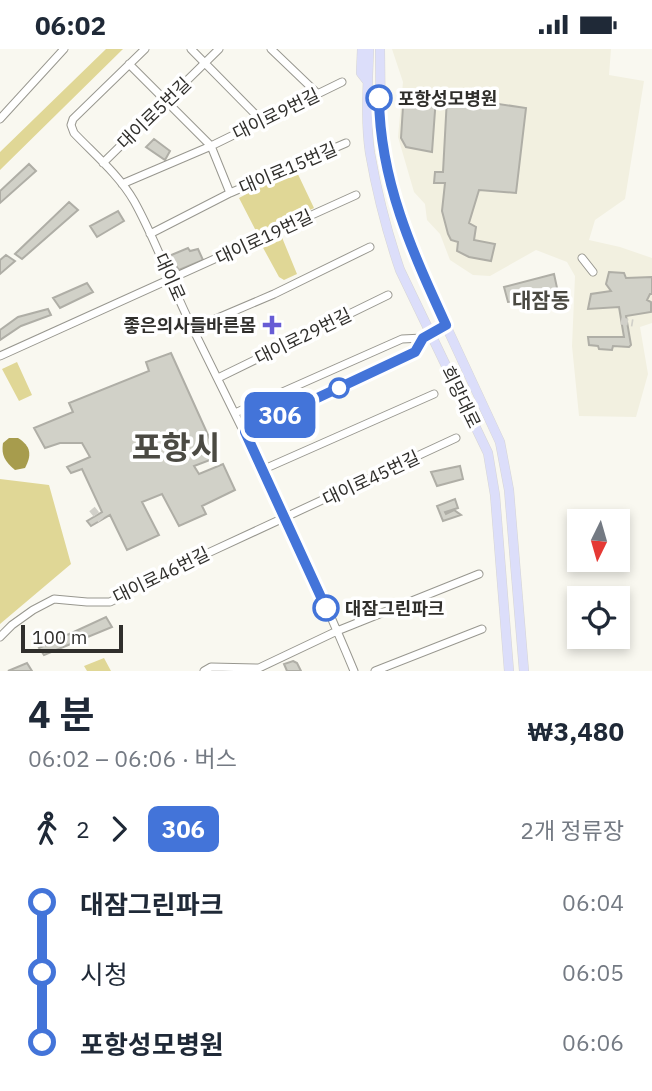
<!DOCTYPE html>
<html lang="ko">
<head>
<meta charset="utf-8">
<style>
	:root { --surface:#fff; --page:#f6f6f7; --text:#1f2937; --muted:#747a83 }
	body { margin:0; font-family:"IBM Plex Sans","Noto Sans KR",sans-serif; background:var(--page); color:var(--text); height:100vh; display:flex; flex-direction:column; font-size:26px; white-space:nowrap }
	* { box-sizing:border-box; margin:0 }
	p { font-size:23px; color:var(--muted) }
	.icon { flex:none; width:38px; height:38px; fill:none; stroke:currentColor; stroke-width:2; stroke-linecap:round; stroke-linejoin:round }
	.map { position:relative; height:622px; overflow:hidden }
	.side { display:flex; flex-direction:column; background:var(--surface); flex:1 }
	.side>* { flex:none }
	.badge { padding:0 14px; border-radius:10px; font-size:24px; line-height:46px }
	.needle { width:46px; rotate:185deg }
	.buttons { position:absolute; left:567px; top:460px; display:grid; gap:14px }
	.buttons a { display:grid; place-items:center; width:63px; height:63px; border-radius:0px; background:var(--surface); box-shadow:0 4px 10px #0003; font-size:35px }
	.scale { position:absolute; left:21px; bottom:18px; width:102px; box-sizing:border-box; padding-left:7px; border:4px solid #302f2c; border-top:0; font-size:19px; line-height:24px; white-space:nowrap; color:#302f2c; -webkit-text-stroke:5px #fff; paint-order:stroke }
	.map>.badge { position:absolute; translate:-50% -50%; box-shadow:0 0 0 4px #fff }
	.legs { display:flex; align-items:center; gap:10px; height:77px; padding:0 28px; font-size:23px }
	.legs p { margin-inline-start:auto }
	.headline { display:flex; align-items:center; justify-content:space-between; height:119px; padding:0 28px }
	h1 { font-size:38px; font-weight:700; line-height:52px }
	ul { padding:0 28px; list-style:none }
	li { display:flex; align-items:center; gap:24px; height:70px; font-size:26px }
	li i { display:grid; place-items:center; width:10px; height:100%; margin:0 9px; background:currentColor }
	li i::after { content:''; width:18px; height:18px; margin:-9px; border:5px solid; border-radius:50%; background:var(--surface) }
	li p { margin-inline-start:auto }
	li:first-child i { background:linear-gradient(#0000 50%,currentColor 0) }
	li:last-child i { background:linear-gradient(currentColor 50%,#0000 0) }
	.status { display:flex; justify-content:space-between; align-items:center; height:49px; padding:0 35px; background:var(--surface); direction:ltr }
	.status svg { height:19px; fill:currentColor }
	.map>svg:first-child { display:block }
	.built { fill:#f2f0e0 }
	.green { fill:#e0d796 }
	.water { fill:#a79c4d }
	.building { fill:#d1d1c8; stroke:#afaea6; stroke-width:2 }
	.lines { fill:none; stroke-linecap:round; stroke-linejoin:round }
	.minor-tunnel { stroke:#d1d0c9; stroke-width:7; stroke-dasharray:7 3.5; stroke-linecap:butt }
	.minor-casing { stroke:#98978f; stroke-width:9 }
	.major-casing { stroke:#d6d5d5; stroke-width:10 }
	.minor { stroke:#fff; stroke-width:7 }
	.major { stroke:#dcdefa; stroke-width:9 }
	.line-1-casing { stroke:#fff; stroke-width:16 }
	.line-1 { stroke:#4374d9; stroke-width:10 }
	.stop-1-dot { fill:#fff; stroke:#4374d9; stroke-width:3.5 }
	.poi-dot { fill:#675cd5; stroke:#fff; stroke-width:2.5 }
	.labels { text-anchor:middle; dominant-baseline:central; stroke-width:7; stroke-linejoin:round; paint-order:stroke }
	.stop-label { font-size:18px; font-weight:bold; fill:#302f2c; stroke:#fff; text-anchor:start }
	.street-label { font-size:18px; fill:#302f2c; stroke:#fff }
	.poi-label { font-size:18px; font-weight:bold; fill:#302f2c; stroke:#fff; text-anchor:end }
	.quarter-label { font-size:21px; font-weight:bold; fill:#4b4a43; stroke:#fff }
	.town-label { font-size:32px; font-weight:bold; fill:#4b4a43; stroke:#fff }
</style>
</head>
<body>
<div class="status"><b>06:02</b><svg viewBox="0 0 49 12"><path d="M0 12V9h3v3zM5 12V6h3v6zM10 12V3h3v9zM15 12V0h3v12zM26 1h20v11H26zM47 4h2v5h-2z"/></svg></div>
<div class="map">
<svg width="652" height="622" viewBox="0 0 652 622">
	<rect width="100%" height="100%" fill="#f9f8f0"/>
	<path class="built" d="M392 0H611L609 26 644 32 625 150 595 171 589 191 620 198 652 209V274L640 278 648 325 636 368 579 367 572 297 575 227 567 213 536 201 490 227 473 226 450 211 440 185 427 171 425 155 414 143 398 88 403 33Z"/>
	<path class="green" d="M106 0H123L0 121V103Z
		M295 119 314 159 258 186 239 149Z
		M281 186 297 225 284 231 279 228 261 195Z
		M17 313 32 346 19 352 2 320Z
		M0 430 49 436 71 515 0 575Z
		M104 609 111 622H87L84 617Z"/>
	<path class="water" d="M9 389H18C31 397 32 406 25 419L15 421C5 413 1 406 3 394Z"/>
	<path class="building" d="M472 40 485 42V53L526 59 516 144 479 141 469 174 476 178 474 191 495 195 491 212 469 208 457 202 458 193 451 191 448 185 442 162 445 134H434L435 123H443L447 49 472 52Z
		M404 42H413V46L436 48 432 103 406 98 401 89Z
		M154 90 170 102 165 111 146 98Z
		M29 115 36 122 0 154V142Z
		M69 153 78 161 22 210 15 205Z
		M118 162 124 172 97 188 90 177Z
		M188 199 190 202 198 200 203 211 179 221 169 207Z
		M6 206 15 212 0 225V211Z
		M609 223 624 224 626 229 652 228V245H650L647 251 651 253V263L626 267 631 296 629 298 613 297 612 301 599 300 598 297 589 296 588 288H624L619 258 588 260 591 245 611 242 606 235Z
		M554 225 559 248 508 253 504 238Z
		M87 234 93 243 60 259 53 249Z
		M48 260 51 266 21 277 0 291V281L18 268Z
		M171 304 218 408 194 417 199 425 223 415 235 441 202 457 206 465 179 477 162 445 142 453 159 486 127 501 110 466 91 477 87 472 102 463 82 420 71 424 67 418 90 408 82 394H60L45 399 34 379 73 363 69 354 149 322 146 313Z
		M460 417 463 430 437 437 431 423Z
		M455 450 458 459 445 463 446 465 454 461 461 466 443 472 437 457Z
		M106 568 112 578 44 606 39 599Z
		M293 612 297 614 301 622H287L284 615Z
		M27 614 32 622H8Z"/>
	<g class="lines">
		<path class="minor-tunnel" d="M621 272 633 274
			M92 460 101 471"/>
		<g class="minor-casing">
			<path id="minor" d="M145 0 73 70 71 76 74 84C94 105 119 126 134 152 157 193 172 239 194 282 249 394 306 506 354 622
				M191 0 262 72
				M271 0 318 45
				M129 15 211 97 230 144
				M0 70 64 0
				M103 114 219 0
				M122 135 211 97 342 33
				M150 185 230 144 346 94
				M582 209 593 223
				M192 280 274 245 370 198
				M0 307 356 146
				M218 329 388 246
				M235 364 402 290 423 289
				M245 383 415 303 423 289 447 276
				M262 421 434 345
				M0 588 12 576 33 561 54 550 87 553H110L208 504 456 389
				M204 622 211 618 259 619 337 582 479 525
				M375 622 482 580"/>
		</g>
		<g class="major-casing">
			<path id="major" d="M362 0 361 24 368 33
				M369 0C368 34 365 70 370 104 377 144 387 183 400 221L488 404 495 446 509 622
				M380 0 381 95 390 132 416 212 500 393 509 441 524 622"/>
		</g>
		<use href="#minor" class="minor"/>
		<use href="#major" class="major"/>
	</g>
	<g class="lines">
		<g class="line-1-casing">
			<path id="line-1" d="M326 559 245 383 415 303 423 289 446 276C412 202 380 132 379 49"/>
		</g>
		<use href="#line-1" class="line-1"/>
	</g>
	<g class="stop-1-dot">
		<circle cx="379" cy="49" r="12"/>
		<circle cx="339" cy="339" r="9"/>
		<circle cx="326" cy="559" r="12"/>
	</g>
	<path class="poi-dot" d="M268.5 265.5h7v7h7v7h-7v7h-7v-7h-7v-7h7z"/>
	<g class="labels">
		<g class="stop-label">
			<text x="398" y="49">포항성모병원</text>
			<text x="345" y="559">대잠그린파크</text>
		</g>
		<g class="street-label">
			<text transform="translate(154 64) rotate(-44)">대이로5번길</text>
			<text transform="translate(276 65) rotate(-26)">대이로9번길</text>
			<text transform="translate(288 119) rotate(-23)">대이로15번길</text>
			<text transform="translate(264 188) rotate(-25)">대이로19번길</text>
			<text transform="translate(170 228) rotate(66)">대이로</text>
			<text transform="translate(303 287) rotate(-26)">대이로29번길</text>
			<text transform="translate(461 348) rotate(64)">희망대로</text>
			<text transform="translate(371 429) rotate(-25)">대이로45번길</text>
			<text transform="translate(161 526) rotate(-26)">대이로46번길</text>
		</g>
		<g class="poi-label">
			<text x="256" y="276">좋은의사들바른몸</text>
		</g>
		<g class="quarter-label">
			<text x="541" y="251">대잠동</text>
		</g>
		<g class="town-label">
			<text x="176" y="398">포항시</text>
		</g>
	</g>
</svg>
<div class="buttons">
<a><svg class="needle" viewBox="-14 -14 28 28"><path d="M0-13l5 13h-10z" fill="#e53935"/><path d="M0 13l5-13h-10z" fill="#747a83"/></svg></a>
<a><svg class="icon" aria-label="locate" viewBox="0 0 24 24"><circle cx="12" cy="12" r="6"/><path d="M12 2v4M12 18v4M2 12h4M18 12h4"/></svg></a>
</div>
<div class="scale">100 m</div>
<b class="badge" style="left:280px;top:366px;background:#4374d9;color:#fff">306</b>
</div>
<section class="side">
<div class="headline"><div><h1>4 분</h1><p>06:02 – 06:06 · 버스</p></div><b>₩3,480</b></div>
<div class="legs"><svg class="icon" aria-label="walk" viewBox="0 0 24 24"><circle cx="13" cy="4" r="2"/><path d="M13 8l-2 6 4 7M11 14l-3 7M7 12l3-4h3l4 4"/></svg>2<svg class="icon" aria-label="forward" viewBox="0 0 24 24"><path d="M9 5l7 7-7 7"/></svg><b class="badge" style="background:#4374d9;color:#fff">306</b><p>2개 정류장</p></div>
<ul>
<li><i style="color:#4374d9"></i><b>대잠그린파크</b><p>06:04</p></li>
<li><i style="color:#4374d9"></i><span>시청</span><p>06:05</p></li>
<li><i style="color:#4374d9"></i><b>포항성모병원</b><p>06:06</p></li>
</ul>
</section>
</body>
</html>
